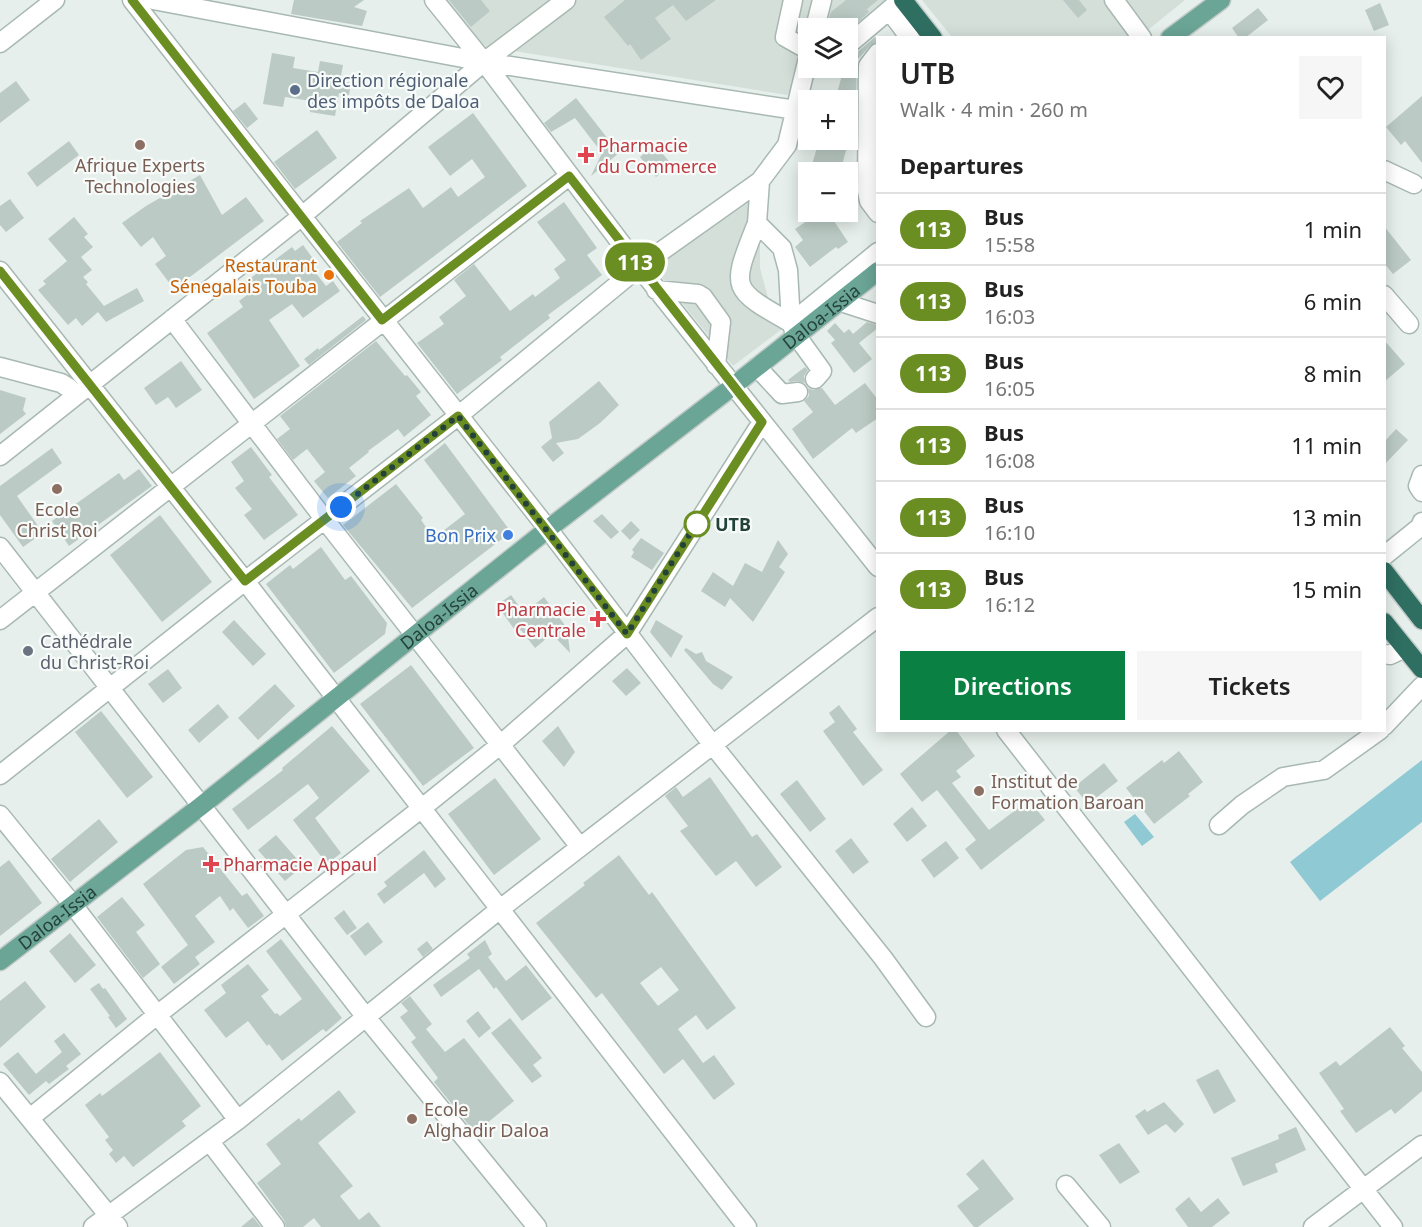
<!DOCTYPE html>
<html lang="en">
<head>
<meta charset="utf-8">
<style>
	:root { --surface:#fff; --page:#f6f6f6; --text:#222; --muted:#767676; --line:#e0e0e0; --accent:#0b8043 }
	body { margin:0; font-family:"Noto Sans",sans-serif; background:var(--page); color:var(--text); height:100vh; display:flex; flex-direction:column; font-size:22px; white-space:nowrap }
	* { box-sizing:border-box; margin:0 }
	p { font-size:20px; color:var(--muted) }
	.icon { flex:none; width:33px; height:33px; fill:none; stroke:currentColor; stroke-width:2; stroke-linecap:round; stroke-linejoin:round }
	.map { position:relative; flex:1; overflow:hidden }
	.drawer { position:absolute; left:876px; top:36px; width:510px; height:696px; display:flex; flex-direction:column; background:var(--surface); border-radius:0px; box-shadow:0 3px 15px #0003 }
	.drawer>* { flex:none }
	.badge { padding:0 12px; border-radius:20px; font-size:21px; line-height:39px }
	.fabs { position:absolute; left:798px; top:18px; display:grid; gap:12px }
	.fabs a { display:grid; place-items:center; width:60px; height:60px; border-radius:0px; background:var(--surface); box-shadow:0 3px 15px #0003; font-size:30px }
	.you { position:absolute; width:30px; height:30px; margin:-15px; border:4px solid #fff; border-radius:50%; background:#1a73e8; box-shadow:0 0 0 9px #1a73e833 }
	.map>.badge { position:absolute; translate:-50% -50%; box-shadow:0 0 0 3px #fff }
	h2 { padding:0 24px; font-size:22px; line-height:54px }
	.round { display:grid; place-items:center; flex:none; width:63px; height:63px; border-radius:0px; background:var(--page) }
	.head { display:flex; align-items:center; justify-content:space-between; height:102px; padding:0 24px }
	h1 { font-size:28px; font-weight:600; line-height:45px }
	.cta { display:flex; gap:12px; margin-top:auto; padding:12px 24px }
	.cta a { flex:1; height:69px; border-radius:0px; background:var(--accent); color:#fff; font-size:24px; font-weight:600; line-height:69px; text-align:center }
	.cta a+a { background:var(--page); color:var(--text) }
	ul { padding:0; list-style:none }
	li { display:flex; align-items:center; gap:18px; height:72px; padding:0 24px; border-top:2px solid var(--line) }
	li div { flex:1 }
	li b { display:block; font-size:22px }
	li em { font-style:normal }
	li .badge { min-width:66px; font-weight:700; text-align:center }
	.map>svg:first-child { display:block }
	.built { fill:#d4dfda }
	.water { fill:#8ec9d4 }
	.building { fill:#bbcac4; fill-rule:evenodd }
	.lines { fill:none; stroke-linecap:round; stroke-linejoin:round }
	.minor-casing { stroke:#a8b8b2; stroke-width:21 }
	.major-casing { stroke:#c2cac8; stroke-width:21 }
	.highway-casing { stroke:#c2cac8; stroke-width:21 }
	.minor { stroke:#fff; stroke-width:18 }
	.major { stroke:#6aa596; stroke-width:18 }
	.highway { stroke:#2f6f62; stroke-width:18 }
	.line-casing { stroke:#fff; stroke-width:14 }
	.line { stroke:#6b8e23; stroke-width:9 }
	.walk { stroke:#24423a; stroke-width:6; stroke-dasharray:0 10.8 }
	.service-dot { fill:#5c6f8a; stroke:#f7fbf9; stroke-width:2 }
	.education-dot { fill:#8d6e63; stroke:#f7fbf9; stroke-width:2 }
	.health-dot { fill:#e0444e; stroke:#f7fbf9; stroke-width:2 }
	.food-dot { fill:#e8710a; stroke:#f7fbf9; stroke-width:2 }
	.stop-dot { fill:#fff; stroke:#6b8e23; stroke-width:3 }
	.shop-dot { fill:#3f7fe0; stroke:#f7fbf9; stroke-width:2 }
	.worship-dot { fill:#6b7280; stroke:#f7fbf9; stroke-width:2 }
	.labels { text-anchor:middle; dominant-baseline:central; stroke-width:4.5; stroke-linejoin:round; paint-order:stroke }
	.service-label { font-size:18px; fill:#4e5e75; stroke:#f7fbf9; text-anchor:start }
	.health-label { font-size:18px; fill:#be3a42; stroke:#f7fbf9; text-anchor:start }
	.education-label { font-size:18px; fill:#785e54; stroke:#f7fbf9 }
	.food-label { font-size:18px; fill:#c56008; stroke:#f7fbf9; text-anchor:end }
	.street-label { font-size:18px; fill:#24423a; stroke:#f7fbf9 }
	.stop-label { font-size:18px; font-weight:bold; fill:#24423a; stroke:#f7fbf9; text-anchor:start }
	.shop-label { font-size:18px; fill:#366cbe; stroke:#f7fbf9; text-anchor:end }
	.worship-label { font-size:18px; fill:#5b616d; stroke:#f7fbf9; text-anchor:start }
</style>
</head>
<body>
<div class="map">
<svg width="1422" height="1227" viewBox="0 0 1422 1227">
	<rect width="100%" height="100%" fill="#e6efeb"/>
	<path class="built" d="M447 0H894L848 38V28H808V68H812L787 95 483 46Z
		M922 0H1185L1138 38 952 37Z
		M760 186V268L771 309 782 329 733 366 653 267Z"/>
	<path class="water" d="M1422 760V822L1320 901 1290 862Z
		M1135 814 1154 837 1142 846 1124 822Z"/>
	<path class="building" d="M294 0H364L354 7 367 11 362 26 291 14Z
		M449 0H481L490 11 471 27Z
		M625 0H716L686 21 673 5 655 18 671 39 641 60 630 44 628 46 604 17Z
		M846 0H878L867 9 869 12 848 31V28H838L829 18 831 12Z
		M1063 0H1079L1087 10 1078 18Z
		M1380 3 1389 25 1374 31 1365 10Z
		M1258 8 1268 20 1245 38H1239L1232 28Z
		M875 37 878 42 870 46 860 57 851 65 857 66 856 100H835L844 68H848V56L855 54Z
		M272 53 295 57 293 68 318 72 320 61 343 65 340 81 351 83 349 95 339 93 335 116 310 112 311 101 285 97 283 107 263 104Z
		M16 81 30 100 0 123V93Z
		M1422 96V163L1405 141 1401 145 1386 127Z
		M576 98 619 153 591 176 602 153 575 118 551 132 544 123Z
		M245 102 258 119 247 128 233 111Z
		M473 113 527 186 380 297 337 242 362 223 360 221 409 188 423 208 451 187 458 197 485 177 472 159 450 176 428 147Z
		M317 130 337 158 295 189 274 162Z
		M819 140H849L840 172H810Z
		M69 141 79 155 37 187 27 173Z
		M655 144 671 164 656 177 640 157Z
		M200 175 222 215 246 197 264 221 174 289 155 264 166 256 153 237 141 247 122 223 146 206Z
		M10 199 24 218 6 232 0 225V206Z
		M564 202 597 248 587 255 602 275 548 315 550 318 500 357 502 360 457 394 417 343 444 324 439 317 466 296 454 280 474 264 510 311 533 294 535 297 560 278 554 269 566 260 537 222Z
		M820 212H828L848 242 838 249 836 247 810 267 795 247 803 240 795 229Z
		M74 217 88 234 84 237 93 247 81 257 92 270 83 277 88 282 86 284 104 306 137 288 144 301 106 322 98 312 82 326 76 318 68 325 38 290 46 284 43 281 67 261 48 239Z
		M1384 226 1411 260 1393 274 1384 263Z
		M303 245 314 260 309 264 326 286 333 281 340 291 303 318 292 304 269 320 300 366 254 399 207 333 243 307 239 301 251 292 244 283 292 247 295 251Z
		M363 316 366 320 309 365 304 359 318 348 319 350Z
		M867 322 877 325 878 328 859 343 872 359 854 373 831 343 835 340 827 331 835 323 844 333 849 329 853 334Z
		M1384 340 1405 364 1384 382Z
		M376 341 405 376 407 375 421 392 416 396 431 415 404 437 398 429 368 451 369 452 349 468 356 476 328 498 314 481 325 472 307 449 293 460 277 439 290 429 280 416Z
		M181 361 202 390 176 408 168 397 156 405 144 388Z
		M805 367 808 370 804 376 805 383 797 381 790 382 788 380Z
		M599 381 619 405 600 423 578 439 556 443 564 453 553 462 541 447 552 438 549 422Z
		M865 383 878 400V418L856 433 852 428 813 459 792 429 813 412 804 401 809 396 808 388 813 390 822 388 835 405Z
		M0 390 26 398 23 410 26 414 0 434Z
		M1396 429 1408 440 1384 465V442Z
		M445 443 511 532 412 608 343 525 396 484 423 518 421 520 434 538 465 514 424 460Z
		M251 447 272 475 269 477 298 515 264 540 244 515 252 509 235 488 244 481 231 462Z
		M52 448 62 463 17 496 43 533 23 547 0 515V486Z
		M139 469 152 486 69 546 52 521 119 473 124 480Z
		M602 514 619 532 611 539 593 521Z
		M160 515 212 582 162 622 110 555Z
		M631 521 640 530 630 540 621 531Z
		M641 538 664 553 652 570 631 557 634 552 632 550Z
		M778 540 788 554 779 567 785 572 753 622 730 598 725 607 701 591 713 572 733 586 745 563 762 572Z
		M321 547 345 580 351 576 387 623 385 634 334 673 266 584 290 565 293 569Z
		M511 595 524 613 544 597 567 628 570 653 552 634 535 648 521 630 517 633 497 605Z
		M234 620 266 654 253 666 222 632Z
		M656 620 683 636 671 658 650 632Z
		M686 648 696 654 702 652 706 661 733 677 722 690 713 684 684 650Z
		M411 665 474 748 423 786 360 704Z
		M627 668 641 683 626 696 612 681Z
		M168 669 182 688 163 703 148 684Z
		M275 684 295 706 258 740 238 718Z
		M218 704 229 717 199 743 188 730Z
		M839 705 857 729 853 732 883 770 863 786 823 731 835 722 829 713Z
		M101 711 153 777 127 798 75 732Z
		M332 726 370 771 315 818 341 853 327 864 293 820 319 798 308 784 248 830 232 809 283 770 282 768Z
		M558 726 575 752 564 767 542 741Z
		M951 730H956L975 756 956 771 961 777 952 783 989 830 1029 800 1045 820 981 870 965 849 976 840 937 790 922 802 900 774Z
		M1179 751 1203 782 1188 794 1190 796 1154 824 1126 788 1162 760 1164 763Z
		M1104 763 1118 781 1088 804 1074 787Z
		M710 777 752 837 757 834 782 867 756 887 736 861 716 876 680 831 688 826 665 796 676 787 683 797Z
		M495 778 541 839 494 875 448 814Z
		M797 780 826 819 810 832 780 794Z
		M912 807 927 826 907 842 893 824Z
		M99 819 118 842 70 882 51 859Z
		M276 835 303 866 285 881 258 850Z
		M851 838 869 862 853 874 835 851Z
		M946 841 959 858 934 878 921 860Z
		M203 847 242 896 247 893 264 916 248 928 233 908 230 911 220 896 195 916 215 942 195 957 200 964 174 984 161 967 188 945 143 884 186 850Z
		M424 850 446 879 435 888 424 873 384 904 377 894 387 886 384 882Z
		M619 855 649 895 652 892 736 1008 707 1030 696 1015 678 1029 703 1063 714 1055 735 1084 714 1100 683 1059 664 1074 602 993 596 998 536 923 585 885 583 883ZM661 967 679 990 658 1006 640 983Z
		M9 860 42 903 0 936V867Z
		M122 897 145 925 136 932 160 964 143 978 97 917Z
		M344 910 357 928 347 935 334 918Z
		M368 922 383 942 365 956 350 936Z
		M70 933 96 965 75 983 49 951Z
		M281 939 342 1018 326 1032 323 1029 282 1061 269 1044 267 1046 248 1021 226 1038 204 1010 226 993 221 985 248 964 269 990 261 996 275 1014 277 1013 280 1016 302 999 266 951Z
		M485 940 492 954 488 957 506 981 526 965 552 998 522 1021 496 987 494 989 479 969 441 997 433 985 470 958 467 954Z
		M427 941 433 949 423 957 417 949Z
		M25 981 46 1007 0 1048V1001Z
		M99 983 103 989 105 988 127 1019 116 1028 108 1017 110 1016 90 989Z
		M410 996 432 1024 426 1029 445 1052 464 1038 514 1101 475 1133 434 1082 438 1078 411 1042 416 1038 400 1017 408 1011 401 1003Z
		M478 1011 491 1028 479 1038 466 1021Z
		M510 1018 542 1058 533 1065 542 1076 532 1083 491 1033Z
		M1390 1027 1405 1046 1402 1048 1422 1072V1091L1395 1114 1391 1109 1356 1133 1340 1111 1344 1109 1319 1073 1336 1061 1340 1066Z
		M64 1033 81 1054 66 1066 69 1069 49 1084 46 1081 29 1095 3 1064 18 1052 36 1074 62 1052 54 1041Z
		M160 1052 201 1106 182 1121 186 1126 133 1167 124 1156 116 1163 109 1154 113 1150 105 1140 109 1137 85 1105 100 1093 102 1096Z
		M1218 1069 1236 1101 1214 1114 1196 1080Z
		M339 1090 356 1112 318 1143 353 1186 340 1196 359 1220 369 1212 381 1227H321L314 1218 303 1227H286L284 1220 257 1183 281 1164 266 1144 299 1118 301 1121Z
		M1164 1102 1184 1124 1175 1133 1166 1124 1148 1135 1135 1116 1145 1109 1147 1112Z
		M1296 1127 1306 1150 1275 1164 1278 1172 1243 1186 1231 1158 1279 1139 1278 1135Z
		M1119 1143 1140 1172 1120 1184 1099 1155Z
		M983 1159 1014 1199 978 1227H974L957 1206 979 1189 966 1174Z
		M1189 1197 1201 1212 1218 1198 1230 1213 1212 1227H1188L1175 1209Z
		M253 1217 261 1227H241Z"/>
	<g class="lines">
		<g class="minor-casing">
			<path id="minor" d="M132 0 548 529 712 744 883 958 926 1017
				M153 0 484 62 796 110
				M434 0 484 62 639 267 878 567
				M793 0 785 37 808 50
				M1114 0 1142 38
				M889 10 910 38
				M815 28 822 0
				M0 43 55 0
				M848 45 901 0
				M878 53 868 66 867 191 869 201 878 213
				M1384 170 1414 184
				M760 181 757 223 782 248 788 270 791 323 796 335 822 371 815 379
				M757 223C731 289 729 288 791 323L878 252
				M0 271 245 581 747 1227
				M656 290 698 294 703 297 721 322 716 365
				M1384 295 1409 324
				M838 301 878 314
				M172 319 325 520 580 847
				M0 367 61 383 69 388 76 395
				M757 367 782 394 798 392
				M0 456 302 216 484 62 566 0
				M1422 475 1418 486 1422 492
				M0 547 365 1016 537 1227
				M1384 556 1420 527 1422 522
				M0 620 569 176
				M1384 654 1390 655 1405 648
				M1384 726 1422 686
				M1006 730 1393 1227
				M0 775 245 581 458 416 639 267 760 181 787 145 808 58
				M0 815 73 905 238 1120
				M1219 825 1242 805 1283 777 1324 770 1380 730
				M0 1082 118 1227
				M30 1118 157 1015 422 808 500 745 627 634 762 422
				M210 1142 275 1227
				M1066 1185 1101 1227
				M93 1227 238 1120 500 909 878 617
				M1313 1227 1422 1145"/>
		</g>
		<g class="major-casing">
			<g id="major">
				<path d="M1170 38 1221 0"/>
				<path id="s1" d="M0 961 201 806 548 529 732 387 878 271"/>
			</g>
		</g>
		<g class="highway-casing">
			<path id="highway" d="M903 0 933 38
				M1384 571 1422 620
				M1384 622 1422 669"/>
		</g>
		<use href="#minor" class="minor"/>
		<use href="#major" class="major"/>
		<use href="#highway" class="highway"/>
	</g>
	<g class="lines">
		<g class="line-casing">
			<path id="line" d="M0 271 245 581 458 416 627 634 762 422 569 176 382 320 132 0"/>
		</g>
		<use href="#line" class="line"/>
		<path class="walk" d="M341 507 458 416 627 634 700 518 697 524"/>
	</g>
	<circle class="service-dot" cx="295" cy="90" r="6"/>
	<g class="education-dot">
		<circle cx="140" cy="145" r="6"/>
		<circle cx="57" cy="489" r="6"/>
		<circle cx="979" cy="791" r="6"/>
		<circle cx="412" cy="1119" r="6"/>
	</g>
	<g class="health-dot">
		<path d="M583 146h6v6h6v6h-6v6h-6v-6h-6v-6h6z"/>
		<path d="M595 610h6v6h6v6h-6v6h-6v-6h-6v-6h6z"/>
		<path d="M208 855h6v6h6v6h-6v6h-6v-6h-6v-6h6z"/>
	</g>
	<circle class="food-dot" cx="329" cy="275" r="6"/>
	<circle class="stop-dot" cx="697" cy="524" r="12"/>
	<circle class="shop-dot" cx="508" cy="535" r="6"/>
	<circle class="worship-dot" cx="28" cy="651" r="6"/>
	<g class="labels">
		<g class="service-label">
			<text x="307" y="80">Direction régionale<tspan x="307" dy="21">des impôts de Daloa</tspan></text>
		</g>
		<g class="health-label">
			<text x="598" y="145">Pharmacie<tspan x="598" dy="21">du Commerce</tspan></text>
			<text x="586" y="609" text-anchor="end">Pharmacie<tspan x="586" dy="21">Centrale</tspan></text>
			<text x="223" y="864">Pharmacie Appaul</text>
		</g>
		<g class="education-label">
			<text x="140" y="165">Afrique Experts<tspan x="140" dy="21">Technologies</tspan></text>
			<text x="57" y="509">Ecole<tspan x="57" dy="21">Christ Roi</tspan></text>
			<text x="991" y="781" text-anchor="start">Institut de<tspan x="991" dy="21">Formation Baroan</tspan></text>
			<text x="424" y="1109" text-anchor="start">Ecole<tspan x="424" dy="21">Alghadir Daloa</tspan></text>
		</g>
		<g class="food-label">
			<text x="317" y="265">Restaurant<tspan x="317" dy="21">Sénegalais Touba</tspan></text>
		</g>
		<g class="street-label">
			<text stroke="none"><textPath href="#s1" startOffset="1044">Daloa-Issia</textPath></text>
			<text stroke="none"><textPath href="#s1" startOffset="558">Daloa-Issia</textPath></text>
			<text stroke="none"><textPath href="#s1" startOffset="72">Daloa-Issia</textPath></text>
		</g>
		<g class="stop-label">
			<text x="715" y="524">UTB</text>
		</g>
		<g class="shop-label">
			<text x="496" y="535">Bon Prix</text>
		</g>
		<g class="worship-label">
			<text x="40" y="641">Cathédrale<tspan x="40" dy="21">du Christ-Roi</tspan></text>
		</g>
	</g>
</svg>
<div class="fabs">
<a><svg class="icon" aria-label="layers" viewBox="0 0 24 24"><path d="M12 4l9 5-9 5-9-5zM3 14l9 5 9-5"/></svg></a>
<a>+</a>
<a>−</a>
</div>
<div class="you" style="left:341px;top:507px"></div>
<b class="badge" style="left:635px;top:262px;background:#6b8e23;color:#fff">113</b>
<section class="drawer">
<div class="head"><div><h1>UTB</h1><p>Walk · 4 min · 260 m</p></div><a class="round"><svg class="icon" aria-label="heart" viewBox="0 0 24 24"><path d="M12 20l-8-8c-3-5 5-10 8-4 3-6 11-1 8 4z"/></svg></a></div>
<h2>Departures</h2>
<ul>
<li><span class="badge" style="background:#6b8e23;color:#fff">113</span><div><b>Bus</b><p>15:58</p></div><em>1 min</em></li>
<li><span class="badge" style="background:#6b8e23;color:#fff">113</span><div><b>Bus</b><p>16:03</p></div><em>6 min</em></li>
<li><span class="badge" style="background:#6b8e23;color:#fff">113</span><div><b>Bus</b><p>16:05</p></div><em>8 min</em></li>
<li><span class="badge" style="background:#6b8e23;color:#fff">113</span><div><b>Bus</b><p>16:08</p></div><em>11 min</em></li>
<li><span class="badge" style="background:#6b8e23;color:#fff">113</span><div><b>Bus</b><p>16:10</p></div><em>13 min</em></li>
<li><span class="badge" style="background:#6b8e23;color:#fff">113</span><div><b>Bus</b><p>16:12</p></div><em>15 min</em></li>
</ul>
<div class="cta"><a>Directions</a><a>Tickets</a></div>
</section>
</div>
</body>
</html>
